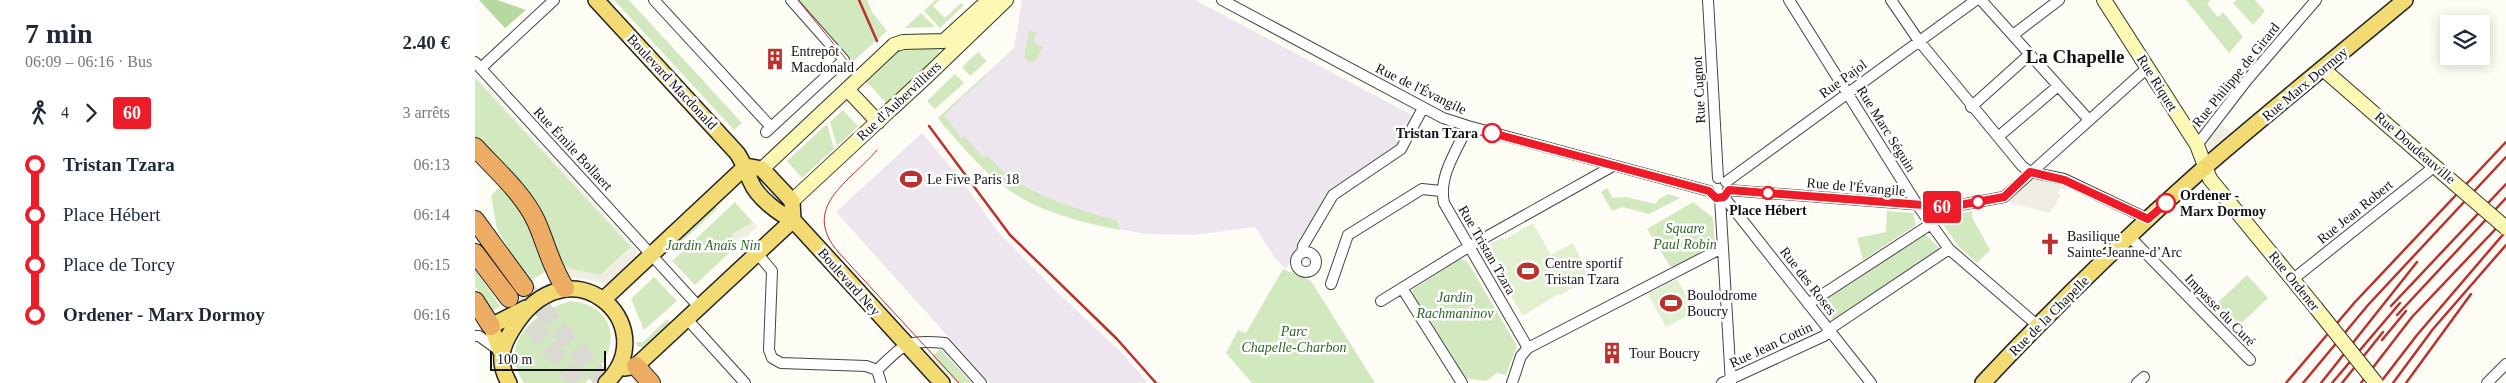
<!DOCTYPE html>
<html lang="fr">
<head>
<meta charset="utf-8">
<style>
	:root { --surface:#fff; --page:#f2f2f3; --text:#1f2937; --muted:#747a83 }
	body { margin:0; font-family:"Times New Roman",serif; background:var(--page); color:var(--text); height:100vh; display:flex; flex-direction:column; font-size:19px; white-space:nowrap }
	* { box-sizing:border-box; margin:0 }
	p { font-size:16px; color:var(--muted) }
	.icon { flex:none; width:28px; height:28px; fill:none; stroke:currentColor; stroke-width:2; stroke-linecap:round; stroke-linejoin:round }
	.map { position:relative; flex:1; overflow:hidden }
	.panel { display:flex; flex-direction:column; background:var(--surface); width:475px }
	.panel>* { flex:none }
	.badge { padding:0 10px; border-radius:4px; font-size:18px; line-height:32px }
	.controls { position:absolute; left:1965px; top:15px; display:grid; gap:10px }
	.controls a { display:grid; place-items:center; width:50px; height:50px; border-radius:0px; background:var(--surface); box-shadow:0 2px 12px #0003; font-size:25px }
	.scale { position:absolute; left:15px; bottom:12px; width:116px; box-sizing:border-box; padding-left:5px; border:2px solid #111; border-top:0; font-size:14px; line-height:18px; white-space:nowrap; color:#111; -webkit-text-stroke:4px #fff; paint-order:stroke }
	.map>.badge { position:absolute; translate:-50% -50%; box-shadow:0 0 0 2px #fff }
	.legs { display:flex; align-items:center; gap:8px; height:55px; padding:0 25px; font-size:16px }
	.legs p { margin-inline-start:auto }
	.summary { display:flex; align-items:center; justify-content:space-between; height:85px; padding:0 25px }
	h1 { font-size:28px; font-weight:700; line-height:38px }
	ul { padding:0 25px; list-style:none }
	li { display:flex; align-items:center; gap:18px; height:50px; font-size:19px }
	li i { display:grid; place-items:center; width:8px; height:100%; margin:0 6px; background:currentColor }
	li i::after { content:''; width:12px; height:12px; margin:-6px; border:4px solid; border-radius:50%; background:var(--surface) }
	li p { margin-inline-start:auto }
	li:first-child i { background:linear-gradient(#0000 50%,currentColor 0) }
	li:last-child i { background:linear-gradient(currentColor 50%,#0000 0) }
	main { display:flex; flex:1; min-height:0 }
	.map>svg:first-child { display:block }
	.industrial { fill:#eee6ee }
	.green { fill:#d2e8bf }
	.forest { fill:#b5d99f }
	.pitch { fill:#e3f0d0 }
	.plaza { fill:#f0ede2 }
	.lines { fill:none; stroke-linecap:round; stroke-linejoin:round }
	.highway-tunnel { stroke:#dadad3; stroke-width:18; stroke-dasharray:18 9; stroke-linecap:butt }
	.street-casing { stroke:#444; stroke-width:12 }
	.secondary-casing { stroke:#333; stroke-width:16 }
	.primary-casing { stroke:#222; stroke-width:18 }
	.highway-casing { stroke:#222; stroke-width:20 }
	.street { stroke:#fff; stroke-width:10 }
	.secondary { stroke:#fbf8b3; stroke-width:14 }
	.primary { stroke:#f2db72; stroke-width:15 }
	.highway { stroke:#edac64; stroke-width:18 }
	.tram { stroke:#bb312e; stroke-width:1 }
	.rail { stroke:#bb312e; stroke-width:2.5 }
	.secondary-bridge-casing { stroke:#333; stroke-width:16; stroke-linecap:butt }
	.secondary-bridge { stroke:#fbf8b3; stroke-width:14 }
	.line-1-casing { stroke:#fff; stroke-width:11 }
	.line-1 { stroke:#ee1b29; stroke-width:8 }
	.stop-1-dot { fill:#fff; stroke:#ee1b29; stroke-width:2.5 }
	.labels { text-anchor:middle; dominant-baseline:central; stroke-width:5; stroke-linejoin:round; paint-order:stroke }
	.poi-label { font-size:14px; fill:#111; stroke:#fff; text-anchor:start }
	.street-label { font-size:14px; fill:#111; stroke:#fff }
	.stop-label { font-size:14px; font-weight:bold; fill:#111; stroke:#fff; text-anchor:end }
	.park-label { font-size:14px; font-style:italic; fill:#2c6723; stroke:#fff }
	.district-label { font-size:19px; font-weight:bold; fill:#111; stroke:#fff }
</style>
</head>
<body>
<main>
<section class="panel">
<div class="summary"><div><h1>7 min</h1><p>06:09 – 06:16 · Bus</p></div><b>2.40 €</b></div>
<div class="legs"><svg class="icon" aria-label="walk" viewBox="0 0 24 24"><circle cx="13" cy="4" r="2"/><path d="M13 8l-2 6 4 7M11 14l-3 7M7 12l3-4h3l4 4"/></svg>4<svg class="icon" aria-label="forward" viewBox="0 0 24 24"><path d="M9 5l7 7-7 7"/></svg><b class="badge" style="background:#ee1b29;color:#fff">60</b><p>3 arrêts</p></div>
<ul>
<li><i style="color:#ee1b29"></i><b>Tristan Tzara</b><p>06:13</p></li>
<li><i style="color:#ee1b29"></i><span>Place Hébert</span><p>06:14</p></li>
<li><i style="color:#ee1b29"></i><span>Place de Torcy</span><p>06:15</p></li>
<li><i style="color:#ee1b29"></i><b>Ordener - Marx Dormoy</b><p>06:16</p></li>
</ul>
</section>
<div class="map">
<svg width="2031" height="383" viewBox="0 0 2031 383">
	<rect width="100%" height="100%" fill="#fefdf5"/>
	<path class="industrial" d="M547 0H720L939 116 922 146 850 197 811 269 800 258 780 227 720 235 670 234 608 222 555 203 535 190 492 152 463 118 539 48Z
		M447 133 486 179 523 232 579 289 649 355 673 383H515L361 212Z"/>
	<path class="green" d="M139 0H154L267 123 259 130Z
		M321 0H392L397 12 412 31 374 65Z
		M460 0H465L458 6 470 18 486 3 489 5 465 28 449 11Z
		M1711 0H1736L1732 4 1743 17 1748 12 1768 37 1754 53Z
		M1762 0H1780L1790 11 1778 25 1758 3Z
		M446 13 460 27 430 28Z
		M554 30 562 33 558 42 568 47 560 61 554 62 549 57Z
		M461 48 466 54 413 105 391 81 424 51Z
		M503 52 512 61 495 76 487 67Z
		M480 74 489 83 460 109 452 101Z
		M511 74 512 75 469 115 487 139 489 136 509 158 512 155C546 194 594 206 642 221L645 230C615 224 584 217 556 203 521 187 494 154 469 126L463 118Z
		M0 78 156 247 125 275 96 269 84 264 49 192 0 136Z
		M368 110 383 126 362 146 355 122Z
		M352 124 359 149 327 178 312 161Z
		M26 185 54 221 74 269 57 280 42 263 22 229 16 196Z
		M1132 188 1138 198 1151 197 1180 204 1184 199 1193 194 1205 198 1174 214 1148 207 1137 211 1126 192Z
		M260 202 282 227 220 285 197 261Z
		M1218 202 1238 218 1240 248 1200 268 1195 266 1172 229Z
		M240 206 243 208 197 251 195 248Z
		M1412 211 1438 213 1441 225 1388 260 1382 238 1411 232Z
		M1497 211V217L1515 250 1502 263 1484 247 1469 226 1472 216Z
		M1450 234 1464 248 1463 252 1359 319 1356 318 1346 302Z
		M985 259 992 261 1042 346 1031 375 1022 373 1011 381 988 378 937 296 938 289Z
		M0 269 25 306 17 312 0 286Z
		M808 269 836 281 900 383H777L751 353 763 330 771 333Z
		M1772 275 1793 298 1757 332 1735 310Z
		M179 277 202 301 169 330 156 299Z
		M95 301C147 306 146 355 110 383H49C22 345 59 312 95 301Z
		M192 319 196 323 169 348 162 346 161 342H168Z
		M465 349 497 383H482L457 357Z"/>
	<path class="forest" d="M4 0H22L51 10 30 28Z"/>
	<path class="pitch" d="M1058 223 1076 255 1098 243 1115 277 1086 295 1085 294 1080 296 1048 316 1009 250 1010 247 1028 237 1029 240Z
		M1202 279 1220 312 1191 327 1173 294Z"/>
	<path class="plaza" d="M0 75 162 250 160 259 133 284 93 276 89 274 84 264 96 269 125 275 156 247 0 78Z
		M1743 122 1758 134 1737 152 1729 141Z
		M1560 177 1571 178 1594 186 1590 190 1586 188 1583 193 1586 195 1575 213 1535 203 1534 199Z
		M278 222 282 227 262 245 257 234Z"/>
	<g class="lines">
		<path class="highway-tunnel" d="M49 287 130 383
			M39 305 105 383"/>
		<g class="street-casing">
			<path id="street" d="M179 0 296 127
				M747 0 968 118 993 126 1234 191
				M1233 0 1243 178
				M1314 0 1443 206 1474 249 1562 325
				M1416 0 1444 41 1547 166 1555 172 1589 179 1673 219
				M1506 0 1614 120
				M1538 35 1584 0
				M0 62 224 307
				M6 68 79 0
				M1496 107 1555 54
				M993 126C982 150 963 176 969 203L1053 348 1046 356 1037 383
				M291 132 369 60 316 0
				M1523 137 1583 86
				M1722 145 1772 80 1841 0
				M1251 182 1501 0
				M1253 190 1474 207 1529 197 1669 71
				M1249 197 1396 383
				M1245 198 1256 383
				M1654 236 1775 360
				M821 262a10 10 0 1 1 20 0a10 10 0 1 1-20 0Z
				M282 253 297 271 294 350 297 358 306 363 391 366 402 370
				M827 253 828 246 858 195 926 149 948 108
				M1817 280 1960 166
				M856 284 873 235 947 189 966 191
				M927 288 987 383
				M906 301 995 246 1138 166
				M1333 304 1456 224
				M212 319 270 383
				M0 336H4L25 351
				M1053 348 1247 248
				M402 370C430 344 430 339 470 343L506 383
				M402 370 406 383
				M1247 383 1349 336 1359 326 1474 249
				M1662 383 1669 377
				M2012 383 2031 364"/>
		</g>
		<g class="secondary-casing">
			<path id="secondary" d="M1629 0 1722 145 1735 179 1841 308
				M419 45 428 42 469 41 514 0
				M1848 69 1972 177
				M452 76 531 0
				M372 89 403 122
				M287 169 385 77
				M317 201 415 110"/>
		</g>
		<g class="primary-casing">
			<path id="primary" d="M121 0 262 153C269 163 271 172 276 182 282 197 304 214 318 220L467 383
				M271 166 287 169 317 201 318 220
				M129 299 271 166
				M26 352 16 326 51 308
				M149 368 161 366 318 220
				M34 383C23 363 25 349 37 330 93 236 191 325 131 383
				M1508 383C1579 307 1653 235 1730 167 1796 110 1864 55 1930 0"/>
		</g>
		<g class="highway-casing">
			<path id="highway" d="M0 147C20 169 48 193 61 221 71 243 76 267 90 288
				M0 220 49 287
				M0 253 34 298
				M0 301 16 326
				M161 366 176 383"/>
		</g>
		<use href="#street" class="street"/>
		<use href="#secondary" class="secondary"/>
		<use href="#primary" class="primary"/>
		<use href="#highway" class="highway"/>
		<path class="tram" d="M323 0 375 64
			M402 150C375 182 324 207 364 253L484 383"/>
		<path class="rail" d="M384 0 402 41
			M454 126 535 235 642 339 681 383
			M1916 306 2031 184
			M1922 315 2031 198
			M1907 340 1931 311
			M1811 383 1880 302 2031 142
			M1828 383 1893 305 2031 157
			M1846 383 1942 262
			M1857 383 1925 303
			M1867 383 1908 332
			M1886 383 1937 317 2031 218
			M1905 383 1942 335 2031 231
			M1918 383 1958 329 2031 245
			M1931 383 1996 294"/>
		<g class="secondary-bridge-casing">
			<path id="secondary-bridge" d="M385 77 419 45
				M415 110 452 76
				M1972 177 2031 228
				M1841 308 1901 383"/>
		</g>
		<use href="#secondary-bridge" class="secondary-bridge"/>
	</g>
	<g class="lines">
		<g class="line-1-casing">
			<path id="line-1" d="M1017 133 1234 191 1241 198 1249 197 1254 190 1474 207 1529 197 1555 172 1589 180 1673 219 1691 203"/>
		</g>
		<use href="#line-1" class="line-1"/>
	</g>
	<defs>
		<g id="building-bare" transform="scale(1.725)"><path d="M-4-6H4V6H1V3H-1V6H-4ZM-2.5-4.3h1.7v1.8h-1.7ZM.8-4.3h1.7v1.8H.8ZM-2.5-1h1.7V.8h-1.7ZM.8-1h1.7V.8H.8Z" fill="#bb312e" stroke="#fff" stroke-width="2.5" paint-order="stroke"/></g>
		<g id="stadium-bare" transform="scale(1.725)"><path d="M0-5a6.5 5 0 1 0 0 10a6.5 5 0 1 0 0-10ZM-3.5-1.8h7v3.6h-7Z" fill="#bb312e" stroke="#fff" stroke-width="2.5" paint-order="stroke"/></g>
		<g id="church-bare" transform="scale(1.725)"><path d="M-1.2-6h2.4v3.5h3.3v2.4h-3.3V6h-2.4V-.1h-3.3v-2.4h3.3Z" fill="#bb312e" stroke="#fff" stroke-width="2.5" paint-order="stroke"/></g>
	</defs>
	<g fill-rule="evenodd">
		<use href="#building-bare" x="300" y="59"/>
		<use href="#stadium-bare" x="436" y="179"/>
		<use href="#church-bare" x="1575" y="244"/>
		<use href="#stadium-bare" x="1053" y="271"/>
		<use href="#stadium-bare" x="1196" y="303"/>
		<use href="#building-bare" x="1137" y="353"/>
	</g>
	<g class="stop-1-dot">
		<circle cx="1017" cy="133" r="9"/>
		<circle cx="1293" cy="193" r="6"/>
		<circle cx="1503" cy="202" r="6"/>
		<circle cx="1691" cy="203" r="9"/>
	</g>
	<g class="labels">
		<g class="poi-label">
			<text x="316" y="51">Entrepôt<tspan x="316" dy="16">Macdonald</tspan></text>
			<text x="452" y="179">Le Five Paris 18</text>
			<text x="1592" y="236">Basilique<tspan x="1592" dy="16">Sainte-Jeanne-d’Arc</tspan></text>
			<text x="1070" y="263">Centre sportif<tspan x="1070" dy="16">Tristan Tzara</tspan></text>
			<text x="1212" y="295">Boulodrome<tspan x="1212" dy="16">Boucry</tspan></text>
			<text x="1154" y="353">Tour Boucry</text>
		</g>
		<g class="street-label">
			<text transform="translate(1761 75) rotate(-51)">Rue Philippe de Girard</text>
			<text transform="translate(1368 79) rotate(-36)">Rue Pajol</text>
			<text transform="translate(197 82) rotate(47)">Boulevard Macdonald</text>
			<text transform="translate(1682 83) rotate(58)">Rue Riquet</text>
			<text transform="translate(1830 84) rotate(-40)">Rue Marx Dormoy</text>
			<text transform="translate(946 89) rotate(26)">Rue de l'Évangile</text>
			<text transform="translate(1224 90) rotate(-93)">Rue Cugnot</text>
			<text transform="translate(424 101) rotate(-43)">Rue d'Aubervilliers</text>
			<text transform="translate(1411 129) rotate(58)">Rue Marc Séguin</text>
			<text transform="translate(1940 148) rotate(41)">Rue Doudeauville</text>
			<text transform="translate(98 149) rotate(47)">Rue Émile Bollaert</text>
			<text transform="translate(1381 187) rotate(5)">Rue de l'Évangile</text>
			<text transform="translate(1880 212) rotate(-39)">Rue Jean Robert</text>
			<text transform="translate(1012 250) rotate(60)">Rue Tristan Tzara</text>
			<text transform="translate(1333 281) rotate(52)">Rue des Roses</text>
			<text transform="translate(1819 281) rotate(51)">Rue Ordener</text>
			<text transform="translate(374 282) rotate(48)">Boulevard Ney</text>
			<text transform="translate(1745 310) rotate(46)">Impasse du Curé</text>
			<text transform="translate(1574 316) rotate(-45)">Rue de la Chapelle</text>
			<text transform="translate(1296 345) rotate(-25)">Rue Jean Cottin</text>
		</g>
		<g class="stop-label">
			<text x="1003" y="133">Tristan Tzara</text>
			<text x="1705" y="195" text-anchor="start">Ordener -<tspan x="1705" dy="16">Marx Dormoy</tspan></text>
			<text x="1293" y="210" text-anchor="middle">Place Hébert</text>
		</g>
		<g class="park-label">
			<text x="1210" y="228">Square<tspan x="1210" dy="16">Paul Robin</tspan></text>
			<text x="238" y="245">Jardin Anaïs Nin</text>
			<text x="980" y="297">Jardin<tspan x="980" dy="16">Rachmaninov</tspan></text>
			<text x="819" y="331">Parc<tspan x="819" dy="16">Chapelle-Charbon</tspan></text>
		</g>
		<g class="district-label">
			<text x="1600" y="56">La Chapelle</text>
		</g>
	</g>
</svg>
<div class="controls">
<a><svg class="icon" aria-label="layers" viewBox="0 0 24 24"><path d="M12 4l9 5-9 5-9-5zM3 14l9 5 9-5"/></svg></a>
</div>
<div class="scale">100 m</div>
<b class="badge" style="left:1467px;top:207px;background:#ee1b29;color:#fff">60</b>
</div>
</main>
</body>
</html>
